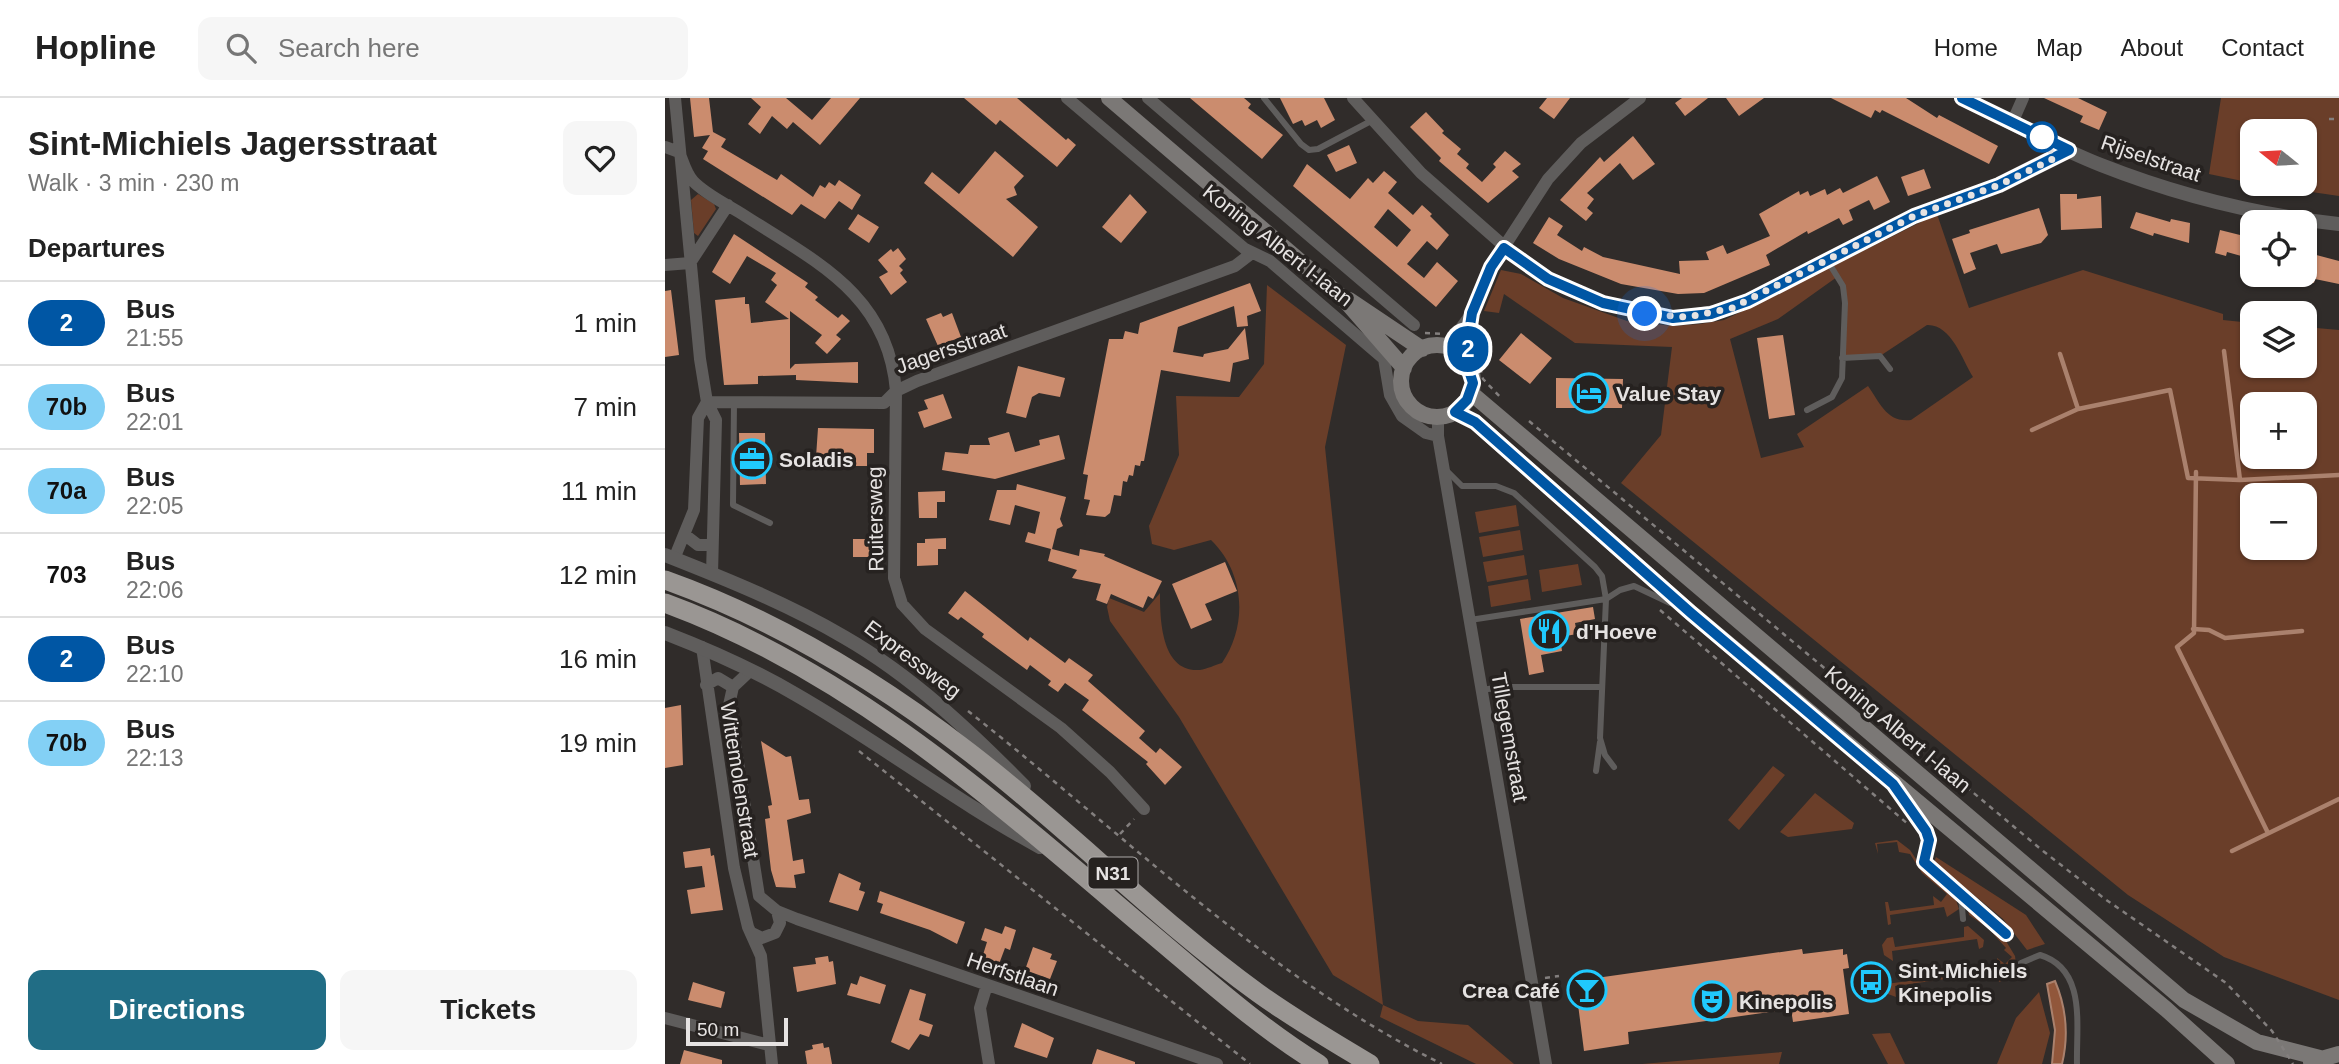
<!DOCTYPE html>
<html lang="en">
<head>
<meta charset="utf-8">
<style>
	:root { --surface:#fff; --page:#f6f6f6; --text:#222; --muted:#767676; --line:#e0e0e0; --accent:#216d85 }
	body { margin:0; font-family:Helvetica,sans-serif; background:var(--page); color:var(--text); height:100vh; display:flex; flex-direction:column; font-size:26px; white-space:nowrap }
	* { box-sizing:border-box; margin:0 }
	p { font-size:23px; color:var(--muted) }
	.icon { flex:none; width:38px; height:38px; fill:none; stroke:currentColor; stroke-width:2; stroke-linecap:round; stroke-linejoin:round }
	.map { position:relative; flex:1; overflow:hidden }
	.sheet { display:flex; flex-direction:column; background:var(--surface); width:665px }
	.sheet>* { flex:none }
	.badge { padding:0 14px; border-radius:23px; font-size:24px; line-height:46px }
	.needle { width:46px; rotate:288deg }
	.buttons { position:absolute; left:1575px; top:21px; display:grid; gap:14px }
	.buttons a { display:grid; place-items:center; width:77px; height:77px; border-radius:14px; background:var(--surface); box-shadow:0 2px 5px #0004; font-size:35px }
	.scale { position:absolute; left:21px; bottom:18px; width:102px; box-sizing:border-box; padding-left:7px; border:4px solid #e6e3e2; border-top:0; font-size:19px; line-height:24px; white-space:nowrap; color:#e6e3e2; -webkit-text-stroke:5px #262220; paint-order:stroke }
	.you { position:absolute; width:35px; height:35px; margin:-18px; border:5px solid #fff; border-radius:50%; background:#1a73e8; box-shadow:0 0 0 10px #1a73e833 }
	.map>.badge { position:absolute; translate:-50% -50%; box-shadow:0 0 0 4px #fff }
	h2 { padding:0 28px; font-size:26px; line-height:63px }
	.round { display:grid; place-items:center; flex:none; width:74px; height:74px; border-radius:14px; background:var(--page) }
	.summary { display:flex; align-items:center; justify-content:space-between; height:119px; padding:0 28px }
	h1 { font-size:33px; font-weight:700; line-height:52px }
	.cta { display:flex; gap:14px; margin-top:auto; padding:14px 28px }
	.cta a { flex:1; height:80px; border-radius:14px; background:var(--accent); color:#fff; font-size:28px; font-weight:700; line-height:80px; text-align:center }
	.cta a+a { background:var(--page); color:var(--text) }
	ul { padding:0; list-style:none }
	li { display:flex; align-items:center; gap:21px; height:84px; padding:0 28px; border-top:2px solid var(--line) }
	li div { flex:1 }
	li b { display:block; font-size:26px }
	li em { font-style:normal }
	li .badge { min-width:77px; font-weight:700; text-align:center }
	header { display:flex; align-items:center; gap:42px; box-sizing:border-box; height:98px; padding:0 35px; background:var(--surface); border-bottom:2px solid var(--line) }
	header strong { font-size:33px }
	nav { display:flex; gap:38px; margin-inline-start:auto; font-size:24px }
	.search { width:490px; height:63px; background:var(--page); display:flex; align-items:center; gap:18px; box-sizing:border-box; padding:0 24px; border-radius:14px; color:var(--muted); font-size:26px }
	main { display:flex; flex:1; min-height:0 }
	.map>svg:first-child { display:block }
	.green { fill:#6a3e29; fill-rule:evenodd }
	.water { fill:#91573b; stroke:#aa816d; stroke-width:2 }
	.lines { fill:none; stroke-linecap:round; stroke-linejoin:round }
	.stream { stroke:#aa816d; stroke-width:4.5 }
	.building { fill:#cb8c6e; fill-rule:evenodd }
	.path { stroke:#837f7e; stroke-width:2.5; stroke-dasharray:5 5; stroke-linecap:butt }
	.service { stroke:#5f5d5c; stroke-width:6 }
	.minor { stroke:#5f5d5c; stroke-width:12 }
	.tertiary { stroke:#5f5d5c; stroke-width:14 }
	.secondary { stroke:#7b7876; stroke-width:16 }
	.trunk { stroke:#9a9693; stroke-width:19 }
	.path-bridge { stroke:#837f7e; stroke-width:2.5; stroke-dasharray:5 5; stroke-linecap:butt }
	.line-casing { stroke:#fff; stroke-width:16 }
	.line { stroke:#0056a4; stroke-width:10 }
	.walk { stroke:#e6e3e2; stroke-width:7; stroke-dasharray:0 12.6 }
	.stop-dot { fill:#fff; stroke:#0056a4; stroke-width:3.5 }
	.labels { text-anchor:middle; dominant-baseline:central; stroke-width:7; stroke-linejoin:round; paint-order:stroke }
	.shield { fill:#262220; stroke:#aca9a8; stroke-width:2 }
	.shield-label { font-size:19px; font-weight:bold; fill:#e6e3e2 }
	.street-label { font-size:21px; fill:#e6e3e2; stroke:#262220 }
	.poi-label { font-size:21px; font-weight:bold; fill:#e6e3e2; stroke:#262220; text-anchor:start }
</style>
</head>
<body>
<header>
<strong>Hopline</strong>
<div class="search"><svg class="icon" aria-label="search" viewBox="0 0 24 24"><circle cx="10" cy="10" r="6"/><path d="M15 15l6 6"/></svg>Search here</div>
<nav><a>Home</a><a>Map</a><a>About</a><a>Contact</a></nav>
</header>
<main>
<section class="sheet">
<div class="summary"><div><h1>Sint-Michiels Jagersstraat</h1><p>Walk · 3 min · 230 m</p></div><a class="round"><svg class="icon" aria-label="heart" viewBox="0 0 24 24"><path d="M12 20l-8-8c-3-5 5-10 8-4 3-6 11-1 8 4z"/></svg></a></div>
<h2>Departures</h2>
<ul>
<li><span class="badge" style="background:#0056a4;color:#fff">2</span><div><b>Bus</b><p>21:55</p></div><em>1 min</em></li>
<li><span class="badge" style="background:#83d0f5;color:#111">70b</span><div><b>Bus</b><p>22:01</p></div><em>7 min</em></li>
<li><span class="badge" style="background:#83d0f5;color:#111">70a</span><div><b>Bus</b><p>22:05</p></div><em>11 min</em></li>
<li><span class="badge" style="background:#fff;color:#111">703</span><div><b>Bus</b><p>22:06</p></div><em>12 min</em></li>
<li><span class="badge" style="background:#0056a4;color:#fff">2</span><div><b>Bus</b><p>22:10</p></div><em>16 min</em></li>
<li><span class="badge" style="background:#83d0f5;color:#111">70b</span><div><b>Bus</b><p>22:13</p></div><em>19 min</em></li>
</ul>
<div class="cta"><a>Directions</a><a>Tickets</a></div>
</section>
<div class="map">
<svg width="1674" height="966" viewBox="0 0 1674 966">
	<rect width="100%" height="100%" fill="#302c2a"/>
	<path class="green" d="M1556 0H1674V98L1593 86H1640V33H1587V85L1544 76Z
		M33 96 49 106 51 111 33 138 29 135 26 102Z
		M1272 116 1304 210 1418 172 1558 216V222L1587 225V268H1640V229L1674 232V902L1559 859 1463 797 956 385 996 337 1007 249 910 245 839 196 834 215 819 213 836 172 856 176 898 200 962 223 1008 228 1035 226 1059 222 1084 210ZM1172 179 1180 205 1177 260 1215 258 1262 227C1286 226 1297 261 1308 279L1246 322C1222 325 1215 305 1203 288L1132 336 1139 349 1096 360 1065 241 1113 221ZM1587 306H1640V359H1587ZM1587 397H1640V450H1587Z
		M602 187 681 247 660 349 718 907 753 923 803 927 849 966H811L715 919 718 907 668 877 514 619 445 523 442 509 444 500 479 514 495 495C495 521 496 575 535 572 542 571 550 567 557 565 583 527 580 475 546 442L509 452 487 446 484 428 514 357 511 298 574 299 599 266Z
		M851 407 854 428 814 435 810 414Z
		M855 432 858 452 818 459 814 439Z
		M859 457 862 477 822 484 818 464Z
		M913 466 917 487 877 494 874 472Z
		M863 481 866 502 826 509 823 488Z
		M1108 668 1120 677 1074 732 1063 722Z
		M1150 695 1189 725 1187 731 1123 739 1115 734Z
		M1232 742 1245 752 1259 773 1291 802 1294 811 1282 819 1279 809 1225 817 1226 826 1223 827 1220 804H1223L1225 813 1269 807 1268 798 1276 804 1282 796 1257 775 1245 756 1234 754 1232 744 1212 746 1213 756 1210 745Z
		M1271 759 1361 817 1380 846 1362 852 1338 821 1269 764Z
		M1302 808 1341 843 1350 858 1351 866 1344 880 1334 884 1332 874 1230 888 1231 899 1223 896 1221 886 1333 871 1332 860 1340 866 1347 859 1339 852 1341 850 1323 830 1304 817Z
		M1303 828 1319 842 1318 849 1314 851 1312 841 1227 853 1228 863 1219 857 1217 847 1222 840 1228 839 1230 849 1299 839V829Z
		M1374 894 1385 935 1377 966H1332L1351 920Z
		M1225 935 1240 966H1223L1207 936Z
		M1117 954 1114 966H977Z"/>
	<path class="water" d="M1390 883C1401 909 1404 937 1397 966H1387L1390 932 1382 886Z"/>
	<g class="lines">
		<path class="stream" d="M1395 256 1413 311 1505 292 1523 380 1575 382 1559 253
			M1367 332 1413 311
			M1531 374 1529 535 1512 549 1603 735
			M1575 382 1674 377
			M1528 531 1544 532 1560 540 1637 533
			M1567 753 1674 701"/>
	</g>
	<path class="building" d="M25 0H44L48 34 61 41 56 49 112 82 116 76 148 99 155 87 160 90 164 84 170 88 174 82 196 97 187 112 174 103 160 121 136 106 127 117 38 61 43 53 37 50 45 37 29 39Z
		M86 0H121L147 22 166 0H195L155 47 128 24 122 31 107 18 95 36 83 26 96 9Z
		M299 0H352L401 42 403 40 411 47 392 69 335 22 331 27Z
		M525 0H579L586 6 583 10 618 37 597 61Z
		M615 0H659L670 22 656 30 652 22 640 28 637 22 628 26Z
		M882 0H905L889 21 874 10Z
		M1017 0H1043L1020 18 1010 5Z
		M1061 0H1099L1074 18Z
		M1166 0H1241L1272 20 1274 17 1333 48 1324 66 1217 12 1215 15 1210 12 1206 20Z
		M1379 0H1413L1442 14 1434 32 1415 24 1418 18Z
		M761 14 779 33 777 35 796 51 792 56 804 66 801 70 817 84 831 69 828 66 840 53 856 66 847 73 854 79 823 105 774 63 776 60 745 29Z
		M968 38 990 66 968 82 955 65 922 95 929 101 922 110 928 115 921 123 895 102 935 59 939 64Z
		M684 47 692 65 671 74 662 57Z
		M330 53 359 78 349 89 352 97 341 101 373 129 348 159 259 85 267 74 294 96Z
		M642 66 685 101 703 80 708 85 719 73 732 84 723 95 748 117 757 107 767 116 765 118 784 137 772 152 762 143 742 166 759 180 772 164 793 183 771 209 628 88ZM723 111 746 132 732 149 709 129Z
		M1259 71 1266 90 1243 98 1236 79Z
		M1212 78 1225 104 1209 112 1204 102 1184 112 1188 122 1178 127 1174 120 1143 136 1142 133 1101 157 1105 167 1039 195 1013 196 956 186 894 161 868 145 884 119 898 128 892 137 917 153 919 149 938 159 1015 176 1014 163 1044 162 1041 154 1058 147 1062 156 1105 138 1094 116 1134 93 1135 97 1143 93 1145 98 1160 91 1162 97 1175 90 1178 95Z
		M465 96 482 114 456 145 437 129Z
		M1395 96H1412V101L1436 98 1437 130 1396 132Z
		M1374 110 1383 137 1376 145 1336 156 1332 146 1305 155 1311 171 1299 176 1287 141 1305 135 1304 132Z
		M1471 114 1505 124 1506 121 1525 125 1524 145 1489 135 1488 138 1465 130Z
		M193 116 214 129 204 145 183 131Z
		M1555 132 1587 140V161L1562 154 1561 158 1550 155Z
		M69 136 143 185 140 189 153 199 150 202 173 220 177 216 185 223 171 237 176 241 162 256 150 245 157 237 125 213V271L130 266 193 264V285L131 282V277L93 278V286L59 287 50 202 80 199V206H84L86 225 124 221 100 204 112 187 106 182 111 175 82 158 65 186 47 174Z
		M233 150 241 161 234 168 238 172 235 175 242 184 226 197 214 179 223 174 213 162 226 151 228 154Z
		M1640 154 1674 163V186L1650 181 1649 185 1640 184V189L1608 181 1609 177H1640Z
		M585 185 596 213 582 218 583 228 572 229 569 208 513 229 508 254 538 259 539 256 563 251 580 230 584 261 568 265 565 284 496 272 479 363H476L475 368 470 367 468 378 464 377 462 384 458 383 456 398 449 397 445 415 440 419 421 417 425 402 419 401 423 377 418 376 444 241H458L460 233 473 236 475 225Z
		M6 192 14 257 0 259V193Z
		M276 215 278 219 287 215 296 239 273 248 261 221Z
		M856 235 887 260 865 286 834 262Z
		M1118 237 1130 317 1104 321 1092 240Z
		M353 268 400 280 395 299 374 295 367 299 361 320 341 315Z
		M891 280 958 281 957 310H891Z
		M278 296 287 320 259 330 253 314 263 311 259 302Z
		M153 330 209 331V355H202V368H191V360L151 359Z
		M344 334 350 354 375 347 374 342 394 337 400 361 330 381 277 372 280 354 303 356 305 347H325L323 340Z
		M74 335H100L101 386 75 387Z
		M352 386 401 399 395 421 398 428 392 431 387 451 414 458 415 451 440 456 439 458 497 483 488 501 483 498 478 510 446 496 442 506 431 502 436 486 407 480 412 472 383 463 386 451 360 444 363 434 370 436 375 414 350 407 345 427 324 422 332 392H351Z
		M280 393V404H272V420H254L253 394Z
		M281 440V451H273V467L252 468V445H260V441Z
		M188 441H206L209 459H188Z
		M560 464 572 493 540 506 547 522 526 531 507 486Z
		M300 493 363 543 365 539 400 565 404 560 428 577 423 583 480 633 474 640 491 655 495 650 517 669 500 687 481 666 483 664 417 612 424 602 400 585 393 594 383 587 386 583 365 567 362 572 317 539 319 536 296 519 293 522 283 515Z
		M928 509 930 521 910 525 912 536 895 539 897 553 876 557 879 574 864 577 855 521Z
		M16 607 18 667 0 670V610Z
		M96 643 121 659 126 658 134 702 144 701 146 715 122 722 128 763 138 761 140 775 129 777 131 790 111 789 106 772 100 721 105 720 103 708 107 707Z
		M45 750 46 758 49 757 58 812 26 816 22 792 40 789 37 768 20 770 18 754Z
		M174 775 196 785 194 792 200 794 193 813 164 804Z
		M215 793 300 824 292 846 265 832 215 815 218 806 212 804Z
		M340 828 351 832 345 852 340 850 334 866 317 860 322 844 316 842 320 830 337 836Z
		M368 849 387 856 385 861 392 863 385 881 360 872Z
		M1137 851 1138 856 1178 851V857L1182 856 1184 870 1178 871 1184 916 1128 924 1126 911 963 934 964 946 919 953 910 883Z
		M163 858 164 864 168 863 171 886 132 894 128 869 151 866 150 860Z
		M195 878 221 887 215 906 182 897 186 885 192 887Z
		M28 884 60 894 56 910 23 902Z
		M245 891 261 896 254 922 268 927 264 939 255 936 244 952 226 944Z
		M357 925 389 940 382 960 349 949Z
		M158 945 159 950 164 949 167 966H142L140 953 148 951 147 947Z
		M432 951 470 964V966H427Z
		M19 952 57 962V966H15Z"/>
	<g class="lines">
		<path class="path" d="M1664 21H1674
			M760 235 778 236
			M813 260 818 281 837 301
			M864 323 1378 753
			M995 512 1244 727
			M303 613C454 732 604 881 777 966
			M194 653 585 966
			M455 736 469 721
			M880 880 894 878
			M1201 891 1216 889"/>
		<path class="service" d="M599 0 636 46 644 52 653 51 706 23
			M1177 260 1215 258 1225 271
			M69 304 68 407 105 425
			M1142 312 1167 299 1177 280 1180 205 1178 188 1162 162
			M781 372 797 388H831L849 395 930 469 937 478 941 501 935 640 940 657 949 669
			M805 522 941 501 955 492 969 488 1005 505
			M817 592 836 589H935
			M931 673 935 644
			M1238 699C1255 724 1267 732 1259 764L1341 836
			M1296 798 1298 821
			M1356 865 1375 857C1422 871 1411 928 1412 966"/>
		<path class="minor" d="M10 0 35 261 42 304 51 322 47 476
			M402 0 580 151 605 163 719 261 725 297 737 318 761 335 773 338
			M483 0 749 227
			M688 0 756 75 863 169 922 199 980 216 1008 220 1067 210 1249 118 1334 87 1403 52
			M1347 25 1358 0
			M0 49 14 54
			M14 54C18 63 21 76 28 83 40 96 61 106 77 116 151 164 223 196 231 293L229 480 237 506 260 531 396 630 445 674 479 711
			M0 167 25 165 63 107
			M782 249 807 215 826 169 883 81 916 45 975 0
			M800 260 807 215
			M42 304 219 305 231 293 252 283 570 168 587 155
			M773 319V338L881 966
			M20 437 33 447H46
			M9 461 29 412 33 320 42 304
			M37 549 69 770 83 829 96 858 107 966
			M85 573 68 589 64 607 94 798 112 813 132 821 552 966
			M41 587 53 580 68 589
			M87 835 97 840 110 835 115 825 112 813
			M322 887 315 910 324 966
			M0 920 104 947"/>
		<path class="tertiary" d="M1297 0C1343 23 1388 48 1436 67 1512 97 1593 117 1674 126
			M0 457C61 481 123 506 179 539 247 578 305 633 359 688
			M0 535C44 552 89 572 130 596 214 644 290 703 375 749"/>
		<path class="secondary" d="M444 0 678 200 739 270
			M684 202 757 251
			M736 283a36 36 0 1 1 72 0a36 36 0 1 1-72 0Z
			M806 295 1519 902 1592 944 1655 960
			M790 314 810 324 1026 515 1501 911 1562 966
			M1646 964 1674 956"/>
		<path class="trunk" d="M0 482C109 521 212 583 304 654 403 730 491 821 593 895 629 921 667 943 705 966
			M0 505C183 572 329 702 475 826 533 874 589 926 654 966"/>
		<path class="path-bridge" d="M1378 753 1440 801 1561 885 1607 933 1628 966"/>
	</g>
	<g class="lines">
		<g class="line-casing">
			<path id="line" d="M1297 0 1404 52 1334 87 1249 118 1083 203 1046 216 1008 220 938 205 883 181 839 150 826 169 807 215 800 260 808 285 802 302 790 314 810 324 1026 515 1228 686 1261 733 1264 742 1259 764 1341 836"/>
		</g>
		<use href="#line" class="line"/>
		<path class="walk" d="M980 216 1023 219 1067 210 1249 118 1334 87 1390 60 1377 39"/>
	</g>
	<defs>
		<g id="hotel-ring" transform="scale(2.0125)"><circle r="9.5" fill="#262220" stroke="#20c9fd" stroke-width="1.5"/><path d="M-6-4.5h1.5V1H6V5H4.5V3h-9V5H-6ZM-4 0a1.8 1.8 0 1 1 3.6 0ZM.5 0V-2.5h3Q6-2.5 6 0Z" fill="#20c9fd"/></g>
		<g id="office-ring" transform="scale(2.0125)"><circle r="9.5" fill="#262220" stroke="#20c9fd" stroke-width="1.5"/><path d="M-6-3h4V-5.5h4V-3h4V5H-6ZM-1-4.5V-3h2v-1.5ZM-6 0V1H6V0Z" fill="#20c9fd"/></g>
		<g id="restaurant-ring" transform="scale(2.0125)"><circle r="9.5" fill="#262220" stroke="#20c9fd" stroke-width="1.5"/><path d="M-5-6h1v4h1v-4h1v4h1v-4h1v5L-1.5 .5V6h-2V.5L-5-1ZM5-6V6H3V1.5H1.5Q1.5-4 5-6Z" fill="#20c9fd"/></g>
		<g id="bus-ring" transform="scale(2.0125)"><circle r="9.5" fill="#262220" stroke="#20c9fd" stroke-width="1.5"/><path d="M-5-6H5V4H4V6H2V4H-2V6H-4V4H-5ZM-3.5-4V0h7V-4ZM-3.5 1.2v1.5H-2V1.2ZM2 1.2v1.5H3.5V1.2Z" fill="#20c9fd"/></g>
		<g id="bar-ring" transform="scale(2.0125)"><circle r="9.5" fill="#262220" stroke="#20c9fd" stroke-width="1.5"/><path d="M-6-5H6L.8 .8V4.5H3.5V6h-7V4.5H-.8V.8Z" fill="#20c9fd"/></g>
		<g id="theatre-ring" transform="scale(2.0125)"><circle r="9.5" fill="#262220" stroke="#20c9fd" stroke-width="1.5"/><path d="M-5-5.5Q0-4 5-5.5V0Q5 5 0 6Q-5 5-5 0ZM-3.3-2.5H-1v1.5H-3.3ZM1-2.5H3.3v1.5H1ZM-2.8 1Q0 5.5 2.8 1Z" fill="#20c9fd"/></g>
	</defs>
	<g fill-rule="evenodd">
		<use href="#hotel-ring" x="924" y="295"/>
		<use href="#office-ring" x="87" y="361"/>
		<use href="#restaurant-ring" x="884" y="533"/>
		<use href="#bus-ring" x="1206" y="884"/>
		<use href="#bar-ring" x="922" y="892"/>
		<use href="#theatre-ring" x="1047" y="903"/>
	</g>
	<circle class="stop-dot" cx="1377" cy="39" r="14"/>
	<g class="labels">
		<rect class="shield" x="423.5" y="759.5" width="49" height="31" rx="5"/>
		<g class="shield-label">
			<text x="448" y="775">N31</text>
		</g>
		<g class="street-label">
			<text transform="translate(1486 60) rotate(19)">Rijselstraat</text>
			<text transform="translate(613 147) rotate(38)">Koning Albert I-laan</text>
			<text transform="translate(286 250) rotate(-19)">Jagersstraat</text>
			<text transform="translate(210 421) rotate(-91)">Ruitersweg</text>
			<text transform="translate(248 561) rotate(37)">Expressweg</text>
			<text transform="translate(1233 631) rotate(40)">Koning Albert I-laan</text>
			<text transform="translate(845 639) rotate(80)">Tillegemstraat</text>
			<text transform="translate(75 682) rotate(81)">Wittemolenstraat</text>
			<text transform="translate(348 876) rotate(19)">Herfstlaan</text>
		</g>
		<g class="poi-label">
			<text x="951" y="295">Value Stay</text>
			<text x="114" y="361">Soladis</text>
			<text x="911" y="533">d'Hoeve</text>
			<text x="1233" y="872">Sint-Michiels<tspan x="1233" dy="24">Kinepolis</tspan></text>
			<text x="895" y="892" text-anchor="end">Crea Café</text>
			<text x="1074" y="903">Kinepolis</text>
		</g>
	</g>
</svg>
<div class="buttons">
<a><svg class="needle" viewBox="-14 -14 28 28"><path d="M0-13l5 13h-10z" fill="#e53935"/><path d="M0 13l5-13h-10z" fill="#767676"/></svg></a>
<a><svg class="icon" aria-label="locate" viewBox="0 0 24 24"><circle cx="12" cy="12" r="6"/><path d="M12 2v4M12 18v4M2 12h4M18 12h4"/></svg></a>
<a><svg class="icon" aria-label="layers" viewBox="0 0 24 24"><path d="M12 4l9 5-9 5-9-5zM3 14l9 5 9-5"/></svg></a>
<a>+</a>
<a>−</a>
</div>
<div class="scale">50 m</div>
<div class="you" style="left:980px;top:216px"></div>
<b class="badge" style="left:803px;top:251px;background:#0056a4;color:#fff">2</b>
</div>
</main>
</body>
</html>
